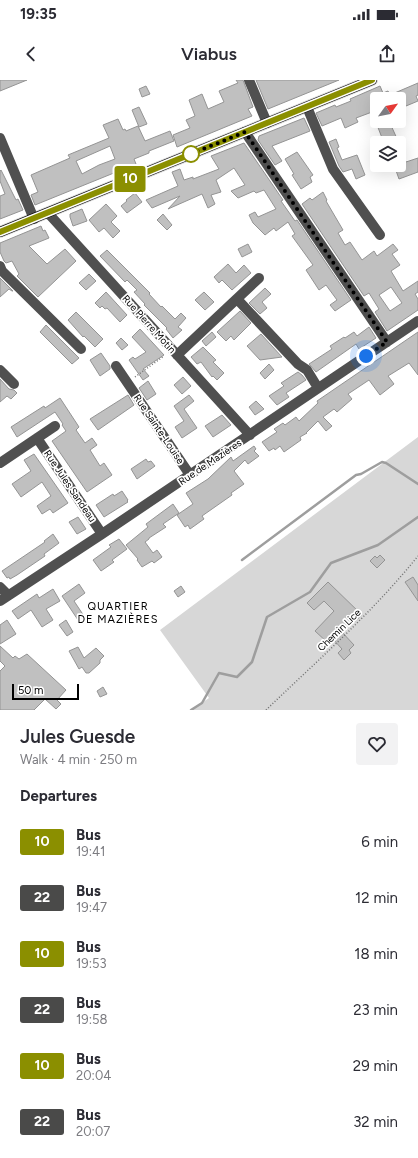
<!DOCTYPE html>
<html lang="en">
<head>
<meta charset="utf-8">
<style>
	:root { --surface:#fff; --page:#f2f2f3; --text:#2b2b33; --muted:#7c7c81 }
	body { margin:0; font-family:Figtree,sans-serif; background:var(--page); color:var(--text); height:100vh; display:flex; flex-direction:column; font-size:15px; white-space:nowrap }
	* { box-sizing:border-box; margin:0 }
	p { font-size:13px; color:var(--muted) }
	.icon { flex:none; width:22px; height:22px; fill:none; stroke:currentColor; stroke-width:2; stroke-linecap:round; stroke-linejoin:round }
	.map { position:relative; height:630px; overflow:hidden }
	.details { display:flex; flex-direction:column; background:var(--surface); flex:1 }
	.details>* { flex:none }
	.badge { padding:0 8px; border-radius:3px; font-size:14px; line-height:26px }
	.needle { width:26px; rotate:57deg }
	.buttons { position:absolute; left:370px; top:12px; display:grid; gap:8px }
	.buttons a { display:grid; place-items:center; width:36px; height:36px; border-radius:4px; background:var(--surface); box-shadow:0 4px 16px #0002; font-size:20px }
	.scale { position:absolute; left:12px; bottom:10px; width:67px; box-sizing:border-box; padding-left:4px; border:2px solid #000; border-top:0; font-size:11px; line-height:14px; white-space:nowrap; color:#000; -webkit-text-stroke:3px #fff; paint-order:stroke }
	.you { position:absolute; width:20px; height:20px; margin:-10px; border:3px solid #fff; border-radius:50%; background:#1a73e8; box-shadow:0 0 0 6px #1a73e833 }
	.map>.badge { position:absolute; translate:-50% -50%; box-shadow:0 0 0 2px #fff }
	h2 { padding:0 20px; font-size:15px; line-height:36px }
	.round { display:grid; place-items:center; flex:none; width:42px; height:42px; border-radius:4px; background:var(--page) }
	.headline { display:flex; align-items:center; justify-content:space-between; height:68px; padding:0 20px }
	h1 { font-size:19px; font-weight:600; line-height:30px }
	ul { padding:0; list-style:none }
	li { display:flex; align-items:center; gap:12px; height:56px; padding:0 20px }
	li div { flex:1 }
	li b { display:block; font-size:15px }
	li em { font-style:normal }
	li .badge { min-width:44px; font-weight:700; text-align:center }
	.status { display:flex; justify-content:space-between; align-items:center; height:28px; padding:0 20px; background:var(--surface); direction:ltr }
	.status svg { height:11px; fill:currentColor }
	header { display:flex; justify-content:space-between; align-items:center; height:52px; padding:0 20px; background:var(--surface); font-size:18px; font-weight:600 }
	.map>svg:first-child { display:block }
	.green { fill:#d7d7d7 }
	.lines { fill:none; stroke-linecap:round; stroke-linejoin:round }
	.stream { stroke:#9e9e9e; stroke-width:2.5 }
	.building { fill:#c0c0c0; stroke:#949494; fill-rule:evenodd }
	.major-casing { stroke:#dbdbdb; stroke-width:12 }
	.path { stroke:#727272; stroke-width:1.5; stroke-dasharray:1 2; stroke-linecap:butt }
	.minor { stroke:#505050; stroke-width:10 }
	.major { stroke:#000; stroke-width:10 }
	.line-casing { stroke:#fff; stroke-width:9 }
	.line { stroke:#8b8f00; stroke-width:6 }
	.walk { stroke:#000; stroke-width:4; stroke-dasharray:0 7.2 }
	.stop-dot { fill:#fff; stroke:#8b8f00; stroke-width:2 }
	.labels { text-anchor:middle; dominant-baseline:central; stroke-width:3.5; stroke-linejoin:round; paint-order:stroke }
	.street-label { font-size:10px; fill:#000; stroke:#fff }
	.neighbourhood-label { font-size:11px; letter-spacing:1px; fill:#000; stroke:#fff }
</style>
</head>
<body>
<div class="status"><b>19:35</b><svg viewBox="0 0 49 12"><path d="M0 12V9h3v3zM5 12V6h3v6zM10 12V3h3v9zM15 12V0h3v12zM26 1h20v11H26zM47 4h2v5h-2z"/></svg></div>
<header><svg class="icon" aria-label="back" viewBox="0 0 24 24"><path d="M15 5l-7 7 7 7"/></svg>Viabus<svg class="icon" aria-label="share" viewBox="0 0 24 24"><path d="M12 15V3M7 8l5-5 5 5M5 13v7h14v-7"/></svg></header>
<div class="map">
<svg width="418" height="630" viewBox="0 0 418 630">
	<rect width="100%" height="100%" fill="#fff"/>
	<path class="green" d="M418 357V630H191L209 618 160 550Z"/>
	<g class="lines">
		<path class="stream" d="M242 480 356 395 361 394 382 382 386 383 418 404
			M191 630 202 623 219 593 237 597 252 582 267 537 310 512 331 483 378 465 418 437"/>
	</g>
	<path class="building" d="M0 0H27L0 11Z
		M236 0H243L253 27 248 29 252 36 177 67 173 55 190 48 186 40 195 36 189 20 202 14 208 29 224 22 219 11 238 3Z
		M256 0H339L268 29Z
		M418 3V15L416 16 418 21 406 26 405 23 399 26V19H377V41H389L399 63H384L372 32 356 38 358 42 345 48 341 38 322 46 316 33 335 25 336 27 351 21 350 19 380 6 383 13 388 11 390 15Z
		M146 6 150 14 142 17 139 9Z
		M139 27 147 44 139 47 132 30Z
		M304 38 310 51 272 66 282 81 275 85 258 60 259 56Z
		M118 39 123 50 125 49 126 51 138 46 145 61 170 51 174 61 149 71V73L134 79 136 84 35 125 31 115 38 112 31 95 70 78 68 75 109 58 103 45ZM110 66 115 79 99 85 82 94 76 81Z
		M336 59 339 67 337 68 342 80 357 75 365 95 356 99 352 89 343 92 339 86 329 62Z
		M244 63 283 120 281 121 295 141 297 140 351 220 335 231 330 225 337 220 326 205 319 210 306 190 313 185 292 156 295 154 288 142 276 151 274 148 265 155 253 143 249 135 255 132 258 137 276 129 264 110 256 113 254 111 238 118 231 111 245 105 234 88 216 100 221 112 211 115 215 124 208 128 202 114 168 129 180 116 152 128 146 120 178 106 172 92 180 89 184 100 193 97V99L219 89 211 76Z
		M399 65 406 82 418 78V92L399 99 394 85H399Z
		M297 72 313 95 310 97 312 102 301 109 292 95 294 94 285 79Z
		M1 90 16 120 18 119 23 130 0 139V116L5 114 0 101V91Z
		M323 112 327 120 326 121 343 150 338 153 345 165 350 162 362 180 374 171 377 176 393 164 398 170 392 174 400 185 391 191 403 211 418 201V212L415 214 418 219V230L387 251 375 232 379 229 369 213 364 216 302 124 310 118 312 120ZM391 207 402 223 390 231 379 215Z
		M135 113 142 122 127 133 121 126 127 121 126 120Z
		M106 124 117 136 111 142 120 151 113 158 104 148 99 152 89 140Z
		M82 129 87 141 73 146 70 137V134Z
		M163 134 172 145 167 150 157 140Z
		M41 146 43 151 45 150 49 158 29 166 47 184 65 169 76 181 38 217 17 196 19 194 12 181 6 183 4 181 0 172V163Z
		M248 164 252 172 242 177 238 169Z
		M107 170 150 213 149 214 161 227 162 226 175 239 181 233 186 238 178 247 182 250 173 258 166 249 167 248 144 225 145 224 134 212 137 210 127 200 125 202 100 176Z
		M228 184 236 193 244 185 251 193 232 210 222 200 219 203 214 197Z
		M89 194 96 201 86 210 79 203Z
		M0 198 13 211H12L9 209 0 217Z
		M265 208 271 214 262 222 267 228 260 234 249 223Z
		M106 212 127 235 120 242 107 228 105 229 102 226 100 228 95 223Z
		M204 212 214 222 205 230 195 220Z
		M240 231 251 243 234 260 231 256 226 261 217 252Z
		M76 232 103 259 95 267 84 256 83 257 68 240Z
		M46 245 79 278 72 284 40 252Z
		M369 247 376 258 359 269 356 264 316 292 309 284 332 269 330 266 344 257 345 258 354 252 357 256Z
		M140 249 164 275 143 289 149 296 143 300 129 280 133 277 135 279 146 272 132 257Z
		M212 252 216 257 206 266 202 261Z
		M418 252V295L409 283 388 296 394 304 380 315 369 300 348 314 352 319 337 332 334 329 323 337 332 346 326 351 318 341 306 353H307L300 357 301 360 284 372 280 366 275 370 274 368 269 371 262 362 277 352 274 349 283 343 285 345 296 337 299 341 318 323 317 321Z
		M261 254 282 277 260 280 247 266Z
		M121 258 128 265 122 270 116 263Z
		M203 267 216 280 213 282 224 293 217 300 213 296 212 297 201 282 197 284 191 277Z
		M101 273 110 286V289L100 296 90 280Z
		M269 284 274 290 265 299 260 293Z
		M298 292 302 295 306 300 286 313 289 317 277 325 269 316 284 306 281 303Z
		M183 297 191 306 182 314 174 305Z
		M0 299 9 309 14 310 17 313 11 319 7 316 0 322Z
		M148 301 156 314 147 320 139 308Z
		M128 315 134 325 98 350 90 339Z
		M189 315 194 321 184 329 197 348 182 358 175 347 184 341 174 326Z
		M60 318 79 347 76 350 85 363 92 358 97 365 90 370 100 386 104 383 112 395 87 412 52 361 66 351 62 345 63 344 55 332 17 357 11 347 44 326 45 328Z
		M256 321 264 329 255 335 249 327Z
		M222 335 231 345 213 357 205 346Z
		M254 366 256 369 254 371 259 376 248 384 245 380 234 391 244 404 231 413 232 415 202 436 204 439 190 449 188 445 185 447 177 435 193 424 186 413 208 399 231 377 233 381Z
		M34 374 68 423 53 433 50 429 42 434 37 426 51 416 42 402 21 417 12 404 31 391 24 380Z
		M146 379 148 382 151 381 155 386 137 399 131 389Z
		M122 411 128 420 127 421 128 422 104 437 96 425 113 414 114 416Z
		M173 424 179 433 163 444 166 447 149 458V459L145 462 153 473 157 470 162 477 154 483 152 481 142 487 137 480 138 479 126 465 148 447 146 444Z
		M78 437 86 449 77 454 69 442Z
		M53 454 59 463 44 474 45 476 17 495 10 499 9 497 7 498 2 491 45 462 44 461Z
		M119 459 127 469 112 480 114 482 101 491 93 480 111 467 109 465Z
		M380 475 385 480 377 488 370 481 375 476 377 478Z
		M413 497 418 505V521L405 502Z
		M328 502 362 535 354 542 351 540 340 550 354 565 349 570 351 573 344 580 338 573 342 569 332 558 328 563 315 551 334 531 324 521 314 530 307 523Z
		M79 504 85 513 74 521 84 536 78 540 62 516Z
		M181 506 185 512 178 517 174 511Z
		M53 509 60 521 46 529 53 540 42 547 31 530 18 539 12 531 37 514 39 518Z
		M7 540 16 554 0 564V545Z
		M66 540 73 552 67 556 59 545Z
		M0 566 13 578 15 576 19 579 27 574 66 610 57 620 61 624 56 629 45 619 34 630H0V591L5 586 0 581Z
		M78 567 84 578 96 568 104 576 100 580V583L89 593H86L82 587 79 589 69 571Z
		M103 607 107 614 100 617 97 611Z"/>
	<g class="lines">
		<g class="major-casing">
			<path id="major" d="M0 152 372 0"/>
		</g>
		<path class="path" d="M135 297 164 276
			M266 630C318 580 373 532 418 476"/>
		<path class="minor" d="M249 0 267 43
			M307 27 333 89 380 155
			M245 52 387 262
			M0 58 34 139
			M48 133 250 355
			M0 186 2 191 81 269
			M237 219 298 284 307 290 318 308
			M177 275 259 198
			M116 286 190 395
			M0 290 14 304
			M37 358 102 454
			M0 383 55 346
			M0 507 8 515
			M0 521 102 454 418 241"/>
		<use href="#major" class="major"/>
	</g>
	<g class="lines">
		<g class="line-casing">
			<path id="line" d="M0 152 372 0"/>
		</g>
		<use href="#line" class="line"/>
		<path class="walk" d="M191 74 245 52 387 262 366 276"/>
	</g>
	<circle class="stop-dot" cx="191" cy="74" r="8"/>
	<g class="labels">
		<g class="street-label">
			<text transform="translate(149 244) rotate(48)">Rue Pierre Motin</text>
			<text transform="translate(159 349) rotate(56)">Rue Sainte-Louise</text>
			<text transform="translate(210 382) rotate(-34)">Rue de Mazières</text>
			<text transform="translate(70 406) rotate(56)">Rue Jules Sandeau</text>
			<text transform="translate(339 550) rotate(-44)">Chemin Lice</text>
		</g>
		<g class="neighbourhood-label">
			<text x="118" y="526">QUARTIER<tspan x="118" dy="13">DE MAZIÈRES</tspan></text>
		</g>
	</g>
</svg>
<div class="buttons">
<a><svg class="needle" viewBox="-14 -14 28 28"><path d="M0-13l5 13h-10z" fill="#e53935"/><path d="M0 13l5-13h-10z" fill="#7c7c81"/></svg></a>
<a><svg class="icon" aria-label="layers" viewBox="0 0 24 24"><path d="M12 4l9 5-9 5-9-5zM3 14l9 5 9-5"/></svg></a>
</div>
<div class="scale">50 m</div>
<div class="you" style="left:366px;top:276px"></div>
<b class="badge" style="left:130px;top:99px;background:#8b8f00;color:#fff">10</b>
</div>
<section class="details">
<div class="headline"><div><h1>Jules Guesde</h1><p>Walk · 4 min · 250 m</p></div><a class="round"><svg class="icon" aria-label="heart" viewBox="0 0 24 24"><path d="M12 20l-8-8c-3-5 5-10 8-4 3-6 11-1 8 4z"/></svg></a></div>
<h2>Departures</h2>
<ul>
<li><span class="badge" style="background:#8b8f00;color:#fff">10</span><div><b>Bus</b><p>19:41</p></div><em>6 min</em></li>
<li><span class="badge" style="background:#4a4a49;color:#fff">22</span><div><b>Bus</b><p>19:47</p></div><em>12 min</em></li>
<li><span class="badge" style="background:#8b8f00;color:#fff">10</span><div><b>Bus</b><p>19:53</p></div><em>18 min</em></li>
<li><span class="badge" style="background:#4a4a49;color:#fff">22</span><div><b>Bus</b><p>19:58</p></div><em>23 min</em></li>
<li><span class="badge" style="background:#8b8f00;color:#fff">10</span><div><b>Bus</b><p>20:04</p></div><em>29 min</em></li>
<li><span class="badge" style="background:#4a4a49;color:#fff">22</span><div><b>Bus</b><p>20:07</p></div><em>32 min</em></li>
</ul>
</section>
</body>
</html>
